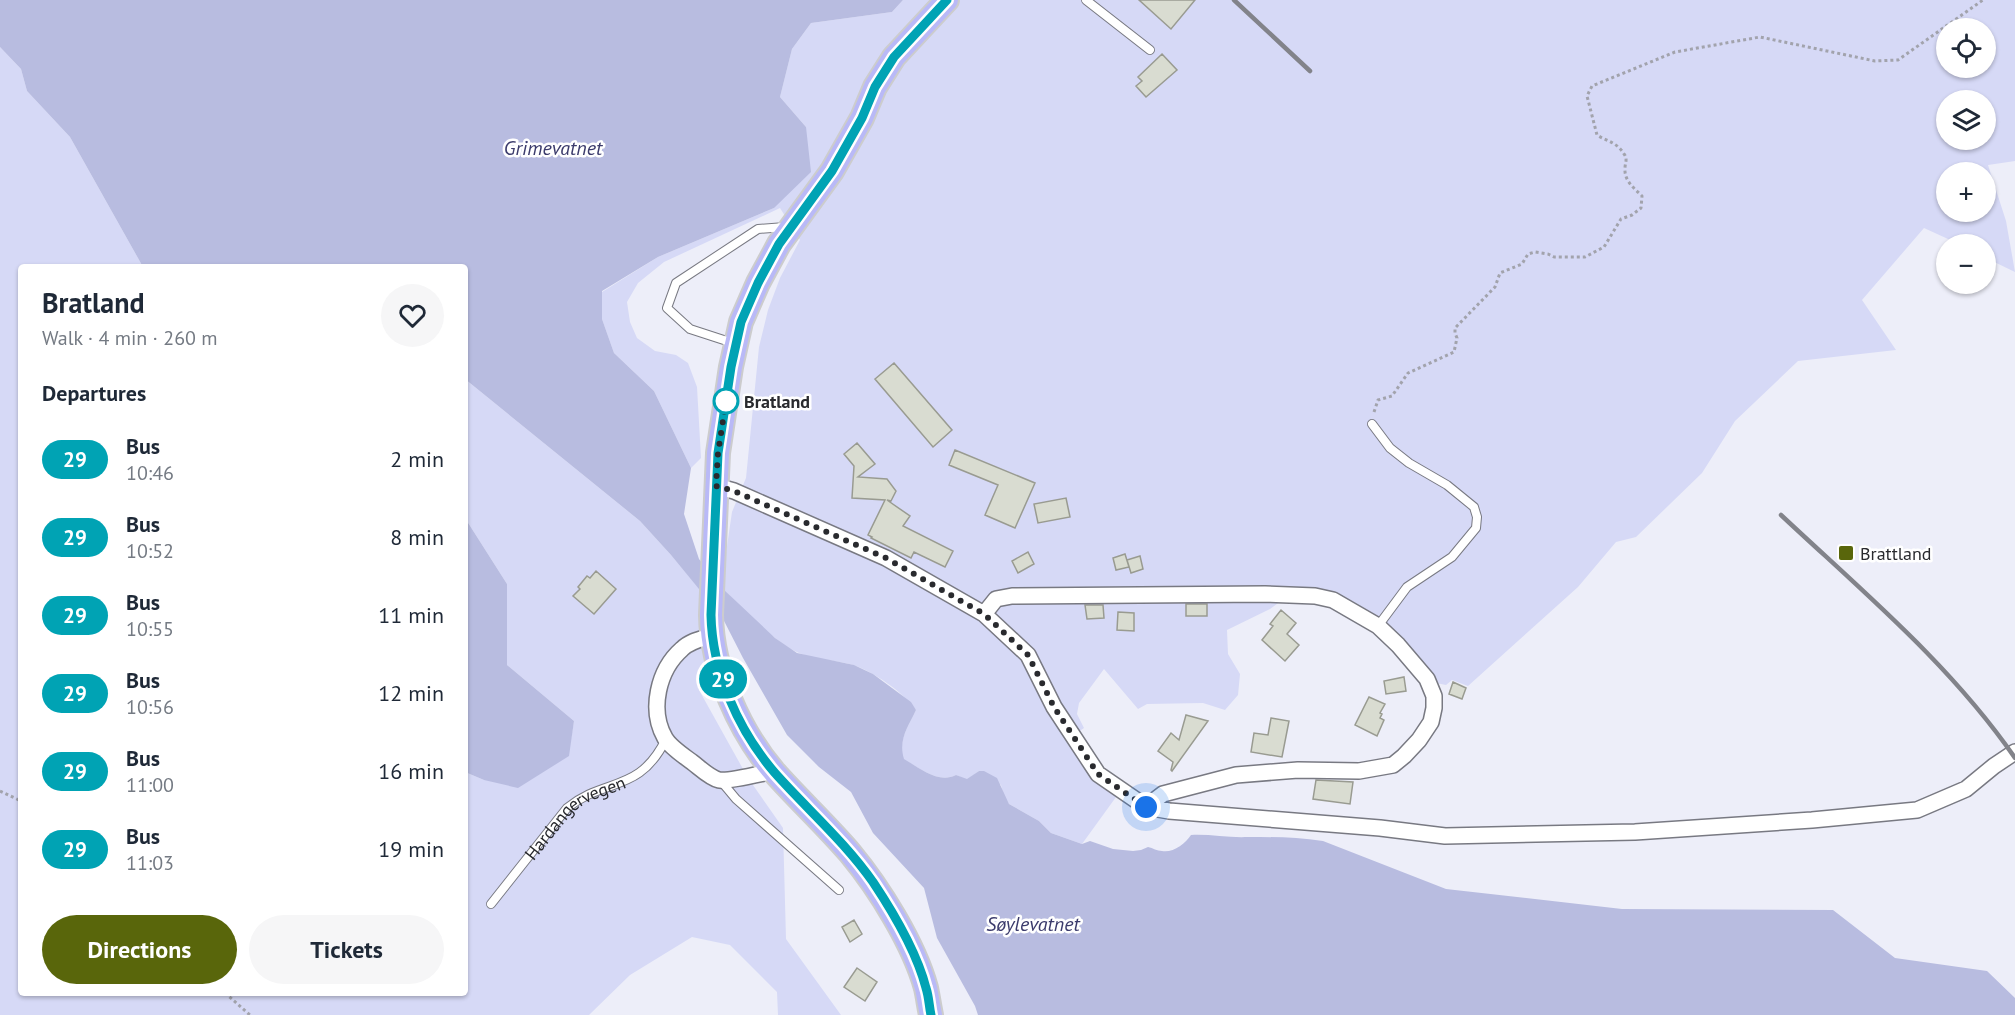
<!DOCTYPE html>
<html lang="en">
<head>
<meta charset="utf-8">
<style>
	:root { --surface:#fff; --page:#f6f6f7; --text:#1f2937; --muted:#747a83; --accent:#59660b }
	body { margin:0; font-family:"PT Sans",sans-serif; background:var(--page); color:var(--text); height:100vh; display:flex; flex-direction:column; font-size:22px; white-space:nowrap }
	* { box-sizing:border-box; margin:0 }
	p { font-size:20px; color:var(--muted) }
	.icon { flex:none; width:33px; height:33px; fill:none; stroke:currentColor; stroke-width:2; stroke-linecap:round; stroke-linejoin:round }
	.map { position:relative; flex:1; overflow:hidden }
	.drawer { position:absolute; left:18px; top:264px; width:450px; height:732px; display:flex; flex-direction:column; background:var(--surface); border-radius:6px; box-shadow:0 2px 4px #0004 }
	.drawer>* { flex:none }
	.badge { padding:0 12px; border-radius:20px; font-size:21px; line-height:39px }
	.controls { position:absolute; left:1936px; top:18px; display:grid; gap:12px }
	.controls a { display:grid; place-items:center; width:60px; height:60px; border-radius:50%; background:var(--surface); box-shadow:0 2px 4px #0004; font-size:30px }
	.you { position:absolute; width:30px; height:30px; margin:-15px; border:4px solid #fff; border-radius:50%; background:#1a73e8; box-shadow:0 0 0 9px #1a73e833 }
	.map>.badge { position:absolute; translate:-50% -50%; box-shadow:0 0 0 3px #fff }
	h2 { padding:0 24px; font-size:22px; line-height:54px }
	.round { display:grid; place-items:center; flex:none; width:63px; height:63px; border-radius:32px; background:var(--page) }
	.overview { display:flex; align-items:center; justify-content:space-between; height:102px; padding:0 24px }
	h1 { font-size:28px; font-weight:700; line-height:45px }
	.primary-button { display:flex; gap:12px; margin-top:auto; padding:12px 24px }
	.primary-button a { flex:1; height:69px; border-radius:36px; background:var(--accent); color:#fff; font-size:24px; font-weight:700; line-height:69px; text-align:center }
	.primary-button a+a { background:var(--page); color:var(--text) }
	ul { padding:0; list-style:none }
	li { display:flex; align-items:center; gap:18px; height:78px; padding:0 24px }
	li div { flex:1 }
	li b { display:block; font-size:22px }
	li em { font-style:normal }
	li .badge { min-width:66px; font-weight:700; text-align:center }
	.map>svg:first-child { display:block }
	.green { fill:#d6d9f6; fill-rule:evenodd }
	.water { fill:#b8bce0 }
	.building { fill:#d9dcd1; stroke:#999b91; stroke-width:1.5 }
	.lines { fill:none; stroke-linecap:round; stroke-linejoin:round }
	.service-casing { stroke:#787982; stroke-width:10 }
	.minor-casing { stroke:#787982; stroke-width:18 }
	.primary-casing { stroke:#cccccd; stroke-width:26 }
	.path { stroke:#a2a3ac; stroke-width:3; stroke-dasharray:3 3; stroke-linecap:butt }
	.service { stroke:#fff; stroke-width:8 }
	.minor { stroke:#fff; stroke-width:15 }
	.primary { stroke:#b9b9f7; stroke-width:22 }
	.rail { stroke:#82838a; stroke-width:4.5 }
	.line-casing { stroke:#fff; stroke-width:14 }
	.line { stroke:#00a3b4; stroke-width:9 }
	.walk { stroke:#292a2e; stroke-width:6; stroke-dasharray:0 10.8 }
	.stop-dot { fill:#fff; stroke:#00a3b4; stroke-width:3 }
	.poi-dot { fill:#59660b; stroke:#fff; stroke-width:2 }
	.labels { text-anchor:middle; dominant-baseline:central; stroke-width:5; stroke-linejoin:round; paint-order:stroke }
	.stop-label { font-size:18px; font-weight:bold; fill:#292a2e; stroke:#fff; text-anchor:start }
	.poi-label { font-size:18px; fill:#292a2e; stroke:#fff; text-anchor:start }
	.street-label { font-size:18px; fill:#292a2e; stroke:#fff }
	.water-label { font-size:20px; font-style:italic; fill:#3b3b6c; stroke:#fff }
</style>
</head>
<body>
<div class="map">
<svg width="2015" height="1015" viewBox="0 0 2015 1015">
	<rect width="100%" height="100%" fill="#edeef9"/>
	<path class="green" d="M903 0H2015V161L1988 165 2006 221 2015 272 1986 258V244H1959L1924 228 1862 300 1896 350 1798 361 1735 421 1702 473 1636 537 1616 542 1578 587 1468 686 1452 680 1446 685 1436 683 1420 659 1399 634 1354 602 1330 592 1315 588 1296 590 1270 609 1227 630 1228 654 1240 674 1238 695 1225 710 1203 703 1147 704 1138 709 1104 669 1079 703 1077 714 1084 728 1075 734 1102 768 1124 786 1082 844 1051 833 1039 821 1009 804 1003 793 1001 785 979 771 967 780 956 775C938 784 920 768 903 759 898 740 908 727 916 710 904 693 873 671 853 665 835 660 816 660 799 653 774 643 741 606 721 587L732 512 746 478 759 347 768 310 780 278 800 240 780 208 664 262 638 283 627 302 630 322 637 338 655 351 676 355 688 363 697 387 701 458 691 468 654 391 614 353 602 319V292L658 257 774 208 806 127 780 97 792 49 811 23 892 12ZM1947 28H1986V68H1947ZM1947 100H1986V140H1947ZM1947 172H1986V212H1947Z
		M0 47 21 69 27 91 70 137 143 267H21V993H465V772L484 780 568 756 574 721 507 665V584L465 518V379L640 521 671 555 723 617 699 690 748 778 783 828 786 939 841 1015H778L777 992 730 945 692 937 630 975 589 1015H0Z"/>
	<path class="water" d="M0 0H903L892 12 811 23 792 49 780 97 806 127 811 172 774 208 658 257 602 291V319L614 353 654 391 691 468 684 514 699 559 721 587 775 638 797 653 854 665 873 674 911 702 916 710C908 727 898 740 904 759 920 768 938 784 956 775L967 779 979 771H984L997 778 1009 804 1039 821 1051 833 1082 844 1090 841 1113 849 1133 851 1141 850 1148 847C1153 848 1157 851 1162 851 1173 853 1185 844 1191 835 1210 834 1229 838 1248 837 1273 837 1297 837 1323 841L1446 889 1622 909 1833 910 1895 958 1987 971 2015 998V1015H978L975 1006 937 938 924 888 873 833 851 792 819 767 787 735 743 658 722 617 671 555 640 521 465 379V267H143L70 137 27 91 21 69 0 47Z
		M465 518 507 584V665L574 721 569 756 518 788 484 780 465 772Z"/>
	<path class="building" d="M1139 0H1195L1171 29Z
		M1162 54 1177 70 1146 97 1136 86 1142 81 1138 77Z
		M894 363 952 430 933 447 875 379Z
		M857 443 875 464 858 477 887 479 896 491 891 501 887 500 910 516 903 526 953 551 945 567 914 552 911 558 871 538 872 537 868 535 885 500 852 498 854 466 844 454Z
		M955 450 1035 483 1015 528 985 515 998 485 949 465Z
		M1066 498 1070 517 1038 523 1034 504Z
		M1028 552 1034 564 1018 573 1012 561Z
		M1125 554 1129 567 1116 570 1113 558Z
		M1140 556 1143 569 1131 573 1127 560Z
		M596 571 616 589 594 614 573 596 580 589 578 587 587 576 590 578Z
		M1186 604H1207V616H1186Z
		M1085 605H1103L1104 618 1087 619Z
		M1281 610 1296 623 1287 634 1299 645 1285 661 1262 640 1273 626 1270 624Z
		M1118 612 1134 613V631L1117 630Z
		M1404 677 1406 691 1386 694 1384 681Z
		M1453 682 1466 688 1462 699 1449 694Z
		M1369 697 1385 704 1380 713 1382 714 1380 718 1384 720 1377 736 1355 725Z
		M1186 715 1208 721 1172 771 1171 770 1173 762 1158 751 1171 733 1179 740Z
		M1271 718 1289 721 1282 757 1251 752 1254 733 1268 735Z
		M1316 780 1353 782 1350 804 1313 799Z
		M854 920 862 934 850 942 842 927Z
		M857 968 877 982 865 1001 844 987Z"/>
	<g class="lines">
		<g class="service-casing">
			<g id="service">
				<path d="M1086 0 1150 50"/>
				<path d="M733 343 690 329 667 308 676 283 758 229 785 227"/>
				<path d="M1372 424 1390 448 1409 463 1447 485 1474 507 1477 517 1476 528 1452 557 1407 587 1378 626"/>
				<path d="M721 781 736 799 839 890"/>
				<path id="s1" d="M491 904 567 808C605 777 639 794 666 739"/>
			</g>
		</g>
		<g class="minor-casing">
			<path id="minor" d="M716 486 734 491 886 558 984 614 1028 655 1054 707 1098 774 1146 807 1169 811 1380 828 1445 836 1635 832 1812 820 1917 810 1966 789 1994 766 2015 752
				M984 614 996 599 1012 596 1265 594 1315 596 1333 600 1378 626 1398 645 1427 679 1434 696V708L1431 722 1419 740 1404 756 1393 765 1359 771 1298 770 1236 775 1163 794 1146 807
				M711 636C701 639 690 641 682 649 658 670 649 710 665 738 670 747 684 756 692 762 700 768 710 778 719 780 728 782 763 773 774 771"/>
		</g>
		<g class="primary-casing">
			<path id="primary" d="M931 1015C929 1006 928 997 926 988 914 944 879 888 850 853 826 825 799 800 775 773 739 731 712 670 711 615L718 453 731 367 741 322 758 283 779 244 832 171 862 118 875 87 894 57 947 0"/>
		</g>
		<path class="path" d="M1374 412 1378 400 1392 396 1408 373 1454 352 1457 338 1455 333V328L1495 287 1500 273 1522 264 1528 254 1535 252 1548 254 1554 257H1585L1604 247 1621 219 1632 215 1641 208 1642 196C1634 188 1624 181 1625 168 1625 163 1628 159 1624 154 1617 142 1606 141 1597 135L1587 96 1592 86 1675 52 1760 37 1875 61 1898 60 1983 0
			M0 791 21 801
			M225 993 250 1015"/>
		<use href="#service" class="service"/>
		<use href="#minor" class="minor"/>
		<use href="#primary" class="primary"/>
		<path class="rail" d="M1234 0 1310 71
			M1781 515C1862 591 1951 665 2015 758"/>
	</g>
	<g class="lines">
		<g class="line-casing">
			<path id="line" d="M931 1015C929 1006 929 997 926 988 917 953 893 912 873 882 845 842 807 809 775 773 738 730 712 671 711 615L718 453 731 367 741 322 758 283 779 244 832 171 862 118 875 87 894 57 947 0"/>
		</g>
		<use href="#line" class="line"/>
		<path class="walk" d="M726 401 718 453 716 486 734 491 886 558 984 614 1028 655 1054 707 1098 774 1146 807"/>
	</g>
	<circle class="stop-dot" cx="726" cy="401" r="12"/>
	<rect class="poi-dot" x="1838" y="545" width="16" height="16" rx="3"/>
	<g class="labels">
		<g class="stop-label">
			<text x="744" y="401">Bratland</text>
		</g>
		<g class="poi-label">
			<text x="1860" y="553">Brattland</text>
		</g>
		<g class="street-label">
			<text stroke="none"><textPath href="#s1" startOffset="123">Hardangervegen</textPath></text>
		</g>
		<g class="water-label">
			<text x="553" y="148">Grimevatnet</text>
			<text x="1033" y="924">Søylevatnet</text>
		</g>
	</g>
</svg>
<div class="controls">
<a><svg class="icon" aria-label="locate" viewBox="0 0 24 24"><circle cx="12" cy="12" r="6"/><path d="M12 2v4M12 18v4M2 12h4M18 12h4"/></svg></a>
<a><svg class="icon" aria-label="layers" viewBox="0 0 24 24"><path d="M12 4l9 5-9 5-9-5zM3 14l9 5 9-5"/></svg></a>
<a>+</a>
<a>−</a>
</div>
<div class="you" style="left:1146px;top:807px"></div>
<b class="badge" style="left:723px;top:679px;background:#00a3b4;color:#fff">29</b>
<section class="drawer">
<div class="overview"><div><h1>Bratland</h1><p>Walk · 4 min · 260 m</p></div><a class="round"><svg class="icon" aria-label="heart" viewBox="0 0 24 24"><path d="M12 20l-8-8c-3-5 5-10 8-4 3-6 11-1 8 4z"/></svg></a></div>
<h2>Departures</h2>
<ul>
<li><span class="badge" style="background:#00a3b4;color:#fff">29</span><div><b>Bus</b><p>10:46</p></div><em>2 min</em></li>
<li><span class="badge" style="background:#00a3b4;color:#fff">29</span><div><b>Bus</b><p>10:52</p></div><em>8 min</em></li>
<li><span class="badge" style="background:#00a3b4;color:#fff">29</span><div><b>Bus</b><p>10:55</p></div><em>11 min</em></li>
<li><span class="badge" style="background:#00a3b4;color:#fff">29</span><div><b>Bus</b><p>10:56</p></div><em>12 min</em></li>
<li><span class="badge" style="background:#00a3b4;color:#fff">29</span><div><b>Bus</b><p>11:00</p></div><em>16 min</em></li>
<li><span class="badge" style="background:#00a3b4;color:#fff">29</span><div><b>Bus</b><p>11:03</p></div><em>19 min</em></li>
</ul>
<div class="primary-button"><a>Directions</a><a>Tickets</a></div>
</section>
</div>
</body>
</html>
